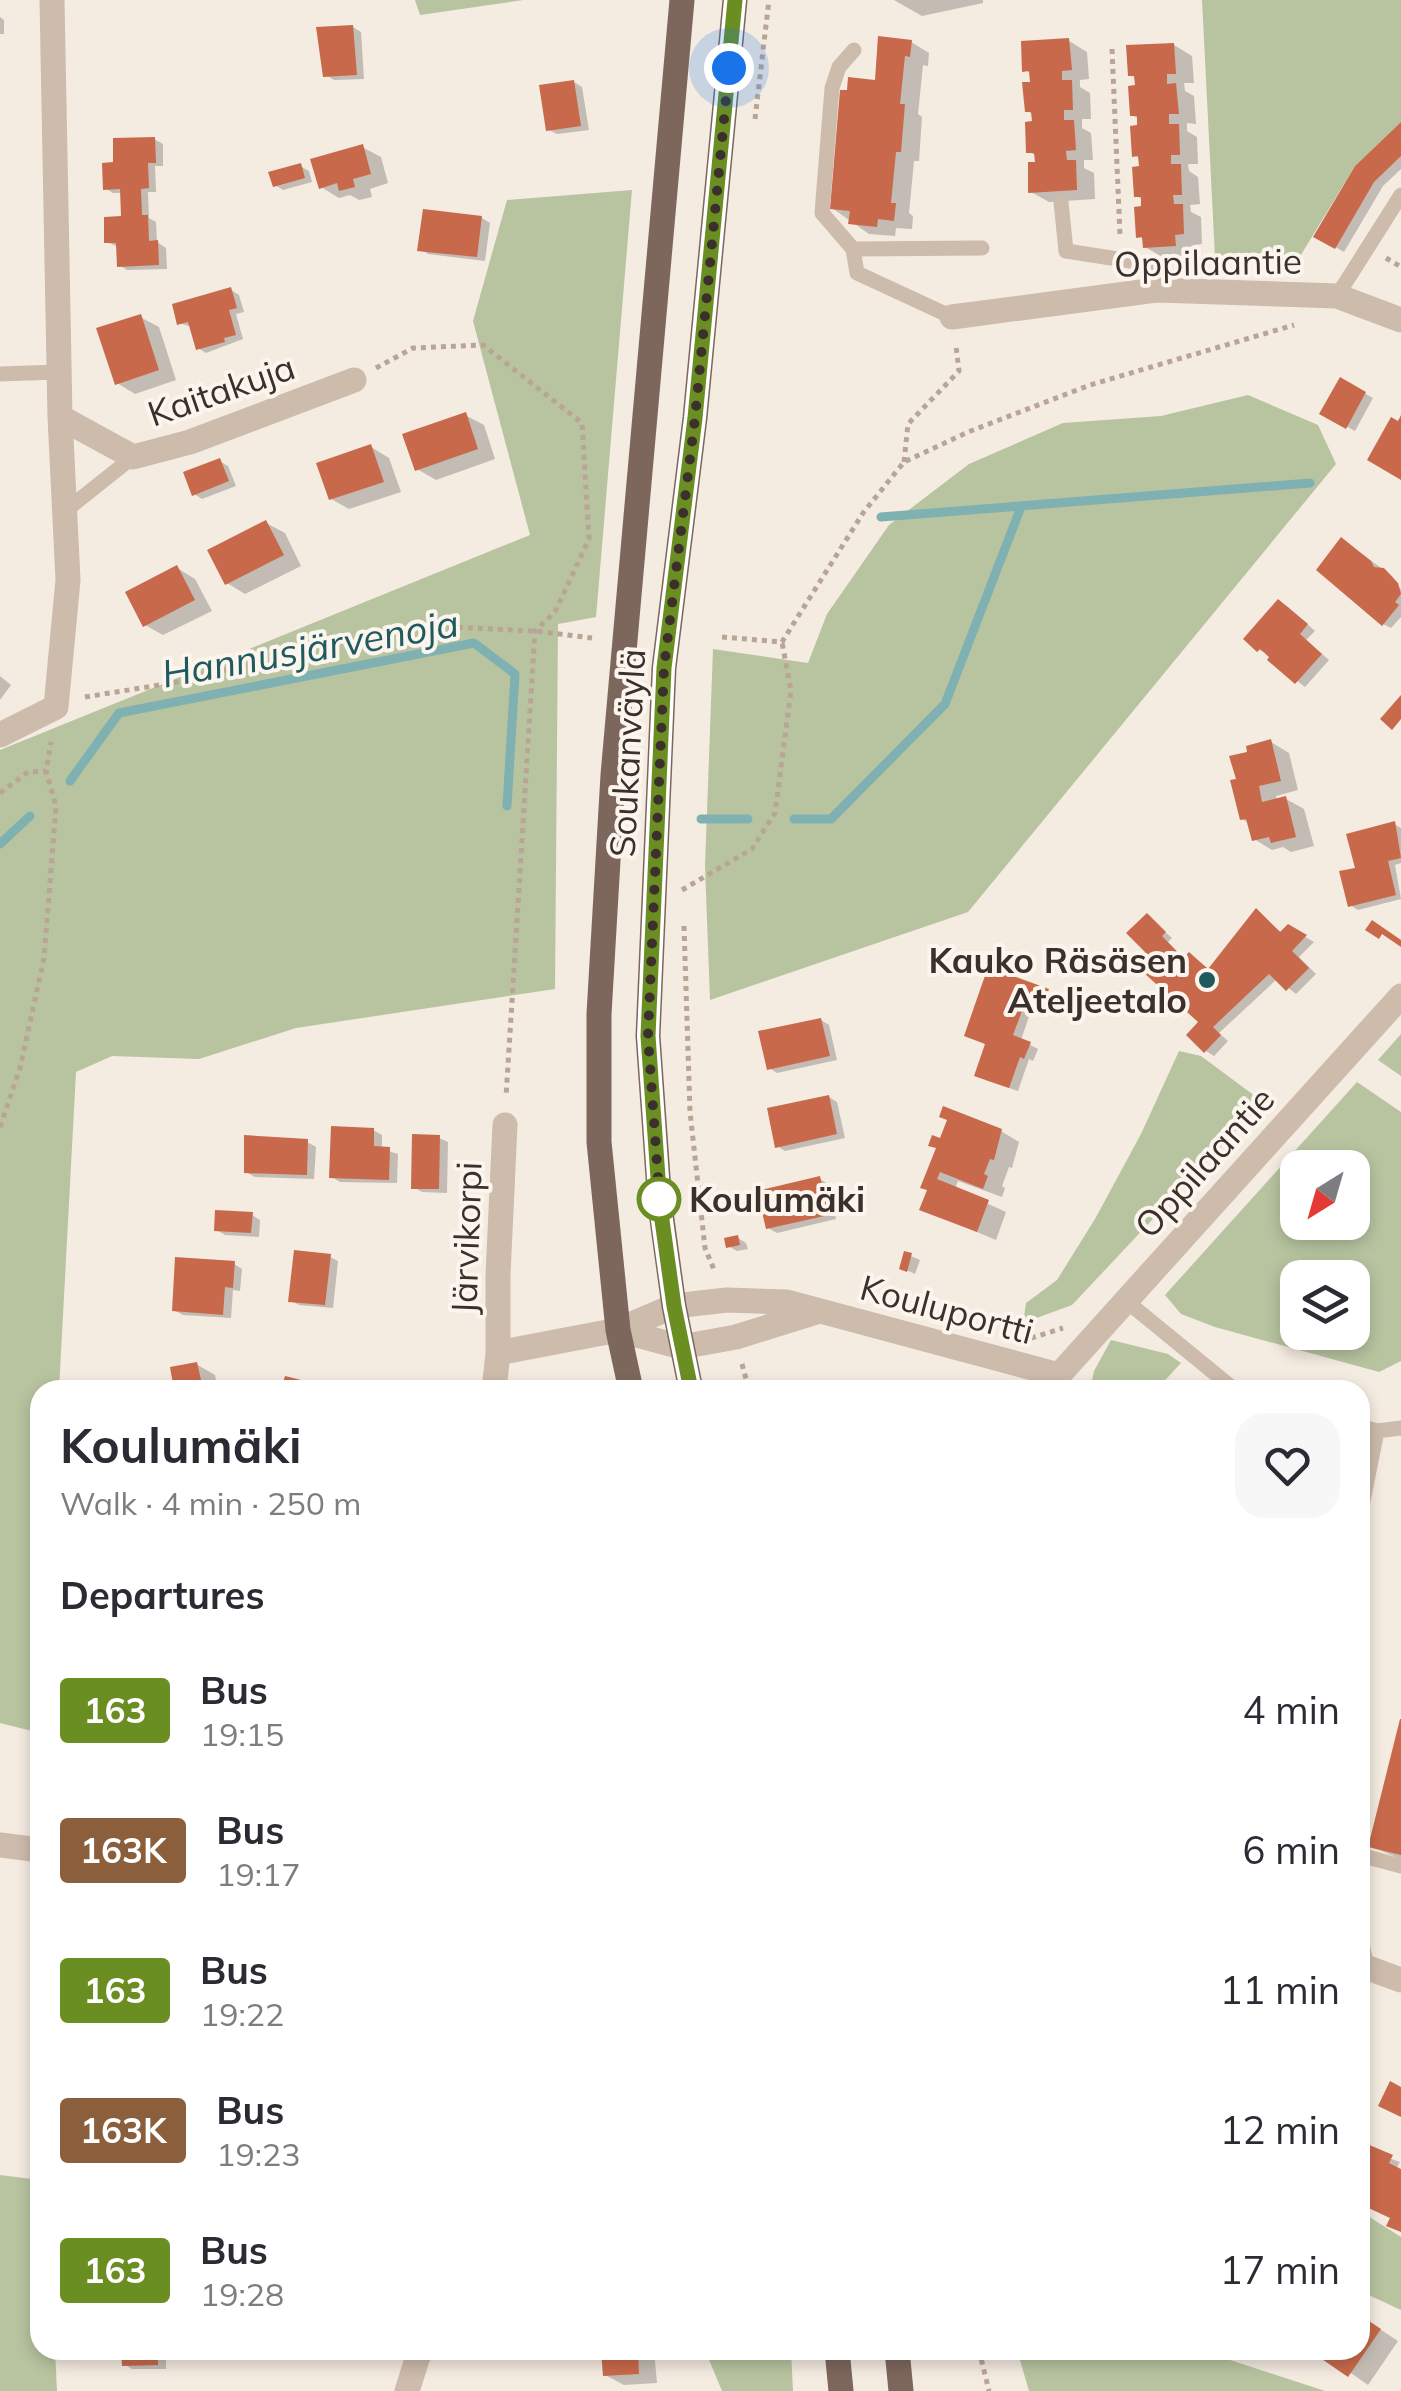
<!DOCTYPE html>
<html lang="en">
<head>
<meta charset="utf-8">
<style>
	:root { --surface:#fff; --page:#f7f7f7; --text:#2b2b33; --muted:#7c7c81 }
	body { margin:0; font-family:Mulish,sans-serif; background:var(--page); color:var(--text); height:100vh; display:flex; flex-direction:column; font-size:38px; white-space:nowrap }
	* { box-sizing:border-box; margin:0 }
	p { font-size:32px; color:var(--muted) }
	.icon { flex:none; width:55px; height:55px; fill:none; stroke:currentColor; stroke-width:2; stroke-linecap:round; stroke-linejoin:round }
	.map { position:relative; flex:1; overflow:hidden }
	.details { position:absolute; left:30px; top:1380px; width:1340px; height:980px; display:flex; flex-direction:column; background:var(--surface); border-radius:30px; box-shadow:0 5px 15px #0003 }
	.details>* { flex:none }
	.badge { padding:0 20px; border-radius:8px; font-size:35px; line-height:65px }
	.needle { width:65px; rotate:217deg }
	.fabs { position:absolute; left:1280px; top:1150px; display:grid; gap:20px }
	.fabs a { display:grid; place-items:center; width:90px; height:90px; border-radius:20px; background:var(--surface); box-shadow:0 5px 15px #0003; font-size:50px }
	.you { position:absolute; width:50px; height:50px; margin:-25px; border:8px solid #fff; border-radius:50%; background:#1a73e8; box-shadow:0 0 0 15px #1a73e833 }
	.map>.badge { position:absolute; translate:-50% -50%; box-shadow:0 0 0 5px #fff }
	h2 { padding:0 30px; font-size:38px; line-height:90px }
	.round { display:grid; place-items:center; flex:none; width:105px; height:105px; border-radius:30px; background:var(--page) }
	.headline { display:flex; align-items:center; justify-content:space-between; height:170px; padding:0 30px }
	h1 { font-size:48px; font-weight:700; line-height:75px }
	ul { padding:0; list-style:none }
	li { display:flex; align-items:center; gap:30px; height:140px; padding:0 30px }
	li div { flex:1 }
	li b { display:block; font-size:38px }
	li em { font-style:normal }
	li .badge { min-width:110px; font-weight:700; text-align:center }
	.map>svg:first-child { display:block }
	.green { fill:#b8c4a0; fill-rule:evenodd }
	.shadow { fill:#0003 }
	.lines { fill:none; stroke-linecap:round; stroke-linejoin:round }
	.stream { stroke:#7fb0b2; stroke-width:9 }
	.building { fill:#c8694b }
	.path { stroke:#b9a596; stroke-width:5; stroke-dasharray:5 5; stroke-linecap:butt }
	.lane { stroke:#cdbbac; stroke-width:15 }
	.street { stroke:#cdbbac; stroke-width:25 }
	.primary { stroke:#7d675c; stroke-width:25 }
	.line-casing { stroke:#fff; stroke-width:22 }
	.line { stroke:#6b8e23; stroke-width:15 }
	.walk { stroke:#3b302b; stroke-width:10; stroke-dasharray:0 18 }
	.poi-dot { fill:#1f5a5e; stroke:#fbf5ee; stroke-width:4 }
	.stop-dot { fill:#fff; stroke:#6b8e23; stroke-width:5 }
	.labels { text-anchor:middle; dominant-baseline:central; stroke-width:8; stroke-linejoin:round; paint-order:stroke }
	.street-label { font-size:35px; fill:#3b302b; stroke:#fbf5ee }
	.poi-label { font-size:35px; font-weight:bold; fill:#3b302b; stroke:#fbf5ee; text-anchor:end }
	.stop-label { font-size:35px; font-weight:bold; fill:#3b302b; stroke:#fbf5ee; text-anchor:start }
	.water-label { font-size:38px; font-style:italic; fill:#1f5a5e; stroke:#fbf5ee }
</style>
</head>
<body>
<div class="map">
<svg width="1401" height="2391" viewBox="0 0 1401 2391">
	<rect width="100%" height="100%" fill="#f4ebe1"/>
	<path class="green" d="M415 0H523L420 15Z
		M1202 0H1401V122L1355 166 1296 263 1215 257Z
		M632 190 596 617 558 624 555 989 296 1028 199 1059 112 1056 76 1072 59 1390H40V1733L0 1723V750L530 535 473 321 507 200Z
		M1248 395 1318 425 1336 464 968 912 710 1000 705 866 713 649 808 663 827 614 889 525 969 464 1063 423 1161 416Z
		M1401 1034V1076L1378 1060Z
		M1179 1051 1201 1056 1263 1102 1072 1305 1023 1323 1026 1303 1057 1280 1095 1219 1141 1134Z
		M1357 1082 1401 1112V1361L1379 1372 1215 1327 1181 1314 1165 1295ZM1298 1168H1352V1222H1298ZM1298 1278H1352V1332H1298Z
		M1111 1340 1168 1354 1181 1363 1156 1390H1090L1094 1371Z
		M0 2175 40 2180V2350H55L57 2391H0Z
		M1360 2211 1401 2237V2310L1360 2291Z
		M705 2350H791L793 2391H722Z
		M1017 2350H1217L1215 2355 1325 2391H1029Z"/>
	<path class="shadow" d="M894 0H983V3L922 16Z
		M0 17 4 20V34H0Z
		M353 27 361 32 364 79 334 80 326 75Z
		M1069 41 1087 52 1089 79 1080 80V87L1090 93 1091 119H1082V128L1091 133 1093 160H1084V168L1094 173 1095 199 1049 202 1031 192 1038 165 1037 156 1029 152 1034 124V115L1027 111 1032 74 1025 70Z
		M911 42 929 53 928 66 923 65 918 114 922 117 919 161H914L909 213 913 216 912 229 896 228 895 236 869 234 832 208 877 83Z
		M1174 45 1192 56 1194 83H1184L1185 91 1194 96 1196 124 1187 123V131L1197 137 1198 164H1188L1189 171 1198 177 1200 204 1190 205 1191 212 1201 217 1202 244 1193 245V255L1164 258 1145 247V240L1138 236 1144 208 1143 200 1137 196 1142 168 1139 158 1134 155 1139 128V119L1132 115 1137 78 1130 75Z
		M574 82 582 87 589 130 557 134 549 130Z
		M1401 126V169L1383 186 1344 252 1317 236Z
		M154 139 163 144V166H155L156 192H148L149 218 156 222 157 242 166 248 167 269 127 270 119 265 118 247 107 242 123 219 122 193H113L105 188 116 165Z
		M362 147 381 157 388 183 370 189 372 197 359 200 350 195 339 198 321 187Z
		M300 166 309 171 312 182 283 190 275 185Z
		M482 218 490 223 485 261 428 254 420 249Z
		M231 290 239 295 244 312 236 314 243 339 206 353 198 348 192 327 179 323Z
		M140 317 159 327 176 380 135 394 117 383Z
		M1341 380 1373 398 1355 431 1323 413Z
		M465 415 484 425 495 459 436 480 417 469Z
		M371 447 389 458 401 492 349 509 331 499Z
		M219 461 228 466 236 486 202 499 194 494Z
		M266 523 285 533 301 566 245 594 227 583Z
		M1350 545 1392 576 1401 590V617L1391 628 1383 624Z
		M177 568 195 579 212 611 163 635 145 625Z
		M1287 606 1315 631 1306 640 1329 660 1305 687 1270 659 1268 653 1259 650Z
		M0 676 11 685 0 700Z
		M1271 742 1289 753 1298 790 1276 796 1277 801 1286 799 1304 809 1314 846 1291 852 1283 847 1272 850 1254 839 1249 823 1242 819 1239 781Z
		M1394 824 1401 828V863L1395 865 1401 899 1358 910 1350 905 1358 869Z
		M1256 911 1282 933 1288 927 1314 942 1299 957 1316 974 1296 994 1277 979 1219 1033 1228 1041 1214 1056 1206 1051 1202 1022 1149 952 1147 916 1172 938 1168 942 1185 959 1190 955 1210 970Z
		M990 970 1056 996 1052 1009 1034 1002 1021 1040 1038 1049 1033 1061 1029 1059 1018 1091 985 1080Z
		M821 1020 829 1025 837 1060 777 1073 769 1068Z
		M829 1097 837 1102 845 1138 785 1151 777 1146Z
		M373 1130 382 1135V1149L398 1154 397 1183 340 1182 332 1177Z
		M1001 1131 1019 1142 1012 1168 1009 1167 1002 1186 1005 1188 1002 1197 958 1181 955 1189 1006 1212 996 1240 922 1209 941 1141Z
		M439 1138 448 1142 447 1193 422 1192 413 1187Z
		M307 1142 316 1147 314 1179 255 1177 246 1172Z
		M820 1179 828 1184 836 1219 777 1233 768 1228Z
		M252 1215 260 1220 259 1237 225 1235 217 1230Z
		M738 1238 746 1243 748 1249 737 1251 728 1246Z
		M906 1254 920 1260 915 1274 902 1268Z
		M330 1257 338 1261 333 1308 299 1305 290 1300Z
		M234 1264 242 1269 240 1291 233 1290 231 1318 183 1315 174 1310Z
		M196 1364 215 1375 218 1390H177L173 1369Z
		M1401 1724V1859L1370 1846Z
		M1360 2148 1400 2162 1396 2169 1401 2171V2231L1393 2218 1360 2196Z
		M1360 2316 1398 2341 1368 2385 1318 2350H1360Z
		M124 2350H181L166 2352V2369H132L124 2364Z
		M604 2350H654L657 2383 624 2385 605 2375Z"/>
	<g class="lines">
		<path class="stream" d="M881 517 1310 483
			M70 781 119 713 474 643 515 674 507 806
			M701 819H748
			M794 819H831L945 704 1021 507
			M0 844 30 816"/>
	</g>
	<path class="building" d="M353 25 357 75 323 77 316 27Z
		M878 36 912 40 910 57 905 56 900 104H905L901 152H896L891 203H896L894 221 878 219 877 227 848 224 850 211 830 209 840 90H847L848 77 875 80Z
		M1069 38 1072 70 1062 71V80H1072L1073 110H1064V120H1074L1076 150 1066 151 1067 160H1076L1077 190 1028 193V162H1035L1034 153H1026L1025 122 1032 121 1031 112H1025L1022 82H1030L1029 71 1022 72 1021 41Z
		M1174 43 1176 74H1167V84L1176 83 1179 114H1169V124H1179L1180 155H1171V164H1181L1182 195H1173L1174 204H1183L1184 234 1175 235 1176 246 1143 248 1142 237 1136 238 1134 207 1141 206V197H1134L1132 167 1139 166 1138 156 1132 157 1130 126 1137 125V116H1130L1128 86 1135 85 1134 76H1128L1126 45Z
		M574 80 581 126 546 131 539 85Z
		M1401 122V156L1374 182 1335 249 1313 237 1355 166Z
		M155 137 156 163H148L149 188 141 189 142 215H148L149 241 158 240 159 265 117 267 116 243H104V217L121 216 120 189 103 190 102 163 113 162V138Z
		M363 144 371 174 353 179 355 187 339 191 337 183 319 189 310 159Z
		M301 163 305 178 273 187 268 172Z
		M423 209 482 216 477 257 417 251Z
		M231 287 237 308 229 310 236 335 224 338 225 342 196 350 188 322 177 325 172 304Z
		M141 314 159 370 115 385 96 328Z
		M1340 377 1366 392 1346 429 1319 414Z
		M466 412 478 449 415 471 402 434Z
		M1401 415V480L1367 460 1391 417 1398 421Z
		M371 444 384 482 329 500 316 463Z
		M220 458 229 481 192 496 183 472Z
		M266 520 284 555 225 585 207 550Z
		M1341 537 1371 561 1374 567 1384 568 1398 583 1401 594 1395 602 1399 605 1382 626 1316 570Z
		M177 565 195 600 143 627 125 592Z
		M1278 599 1308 624 1300 634 1322 654 1295 684 1267 660 1269 657 1260 649 1257 652 1243 639Z
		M1401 695V719L1392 730 1380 719Z
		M1271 739 1281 781 1259 786 1262 802 1286 796 1296 837 1271 843 1269 837 1252 841 1246 819 1240 820 1230 780 1236 779 1229 756 1247 752 1246 746Z
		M1395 821 1401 858 1388 861 1396 895 1348 907 1339 871 1355 868 1346 834Z
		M1256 908 1280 932 1288 924 1307 935 1292 951 1309 968 1286 991 1269 974 1213 1027 1221 1035 1204 1053 1186 1035 1198 1022 1133 963 1145 952 1126 933 1147 913 1166 932 1162 936 1183 958 1189 952 1208 969Z
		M1372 920 1401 940V947L1382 934 1379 939 1365 930Z
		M988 967 1049 989 1043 1006 1026 1000 1013 1035 1031 1042 1024 1059 1020 1057 1009 1088 974 1076 985 1044 964 1036Z
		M821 1018 830 1056 767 1070 758 1031Z
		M829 1095 837 1134 775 1148 767 1108Z
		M943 1106 1002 1129 994 1160 990 1159 984 1174 988 1176 983 1189 940 1172 937 1179 989 1200 977 1232 919 1210 927 1190 920 1188 936 1148 928 1146 932 1135 940 1138 947 1120 939 1117Z
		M331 1126 374 1128V1146L390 1147 389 1180 329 1178Z
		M412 1134 440 1135 439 1189H411Z
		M244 1135 308 1139 307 1175 244 1173Z
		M820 1176 829 1215 766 1229 757 1191Z
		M215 1210 253 1212 251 1233 214 1231Z
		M738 1235 740 1245 726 1248 724 1238Z
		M294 1250 331 1254 325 1305 288 1302Z
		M904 1251 912 1253 907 1272 899 1269Z
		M175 1257 235 1261 233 1288 225 1287 223 1315 172 1311Z
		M197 1362 203 1389 174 1390 170 1367Z
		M285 1376 313 1383 311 1390H281Z
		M1400 1719H1401V1855L1368 1847Z
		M1390 2081 1401 2087V2117L1378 2106Z
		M1360 2141 1393 2155 1389 2163 1401 2169V2232L1386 2226 1390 2218 1362 2205 1365 2200 1360 2197Z
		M1360 2315 1381 2329 1348 2377 1313 2353 1315 2350H1360Z
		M121 2350H158V2365L122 2366Z
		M601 2350H638L639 2374 603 2376Z"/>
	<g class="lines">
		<path class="path" d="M1112 49 1120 235
			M755 119 769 0
			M1386 258 1401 267
			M376 368 413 348 483 345 582 423 589 539 555 612 535 631 506 1097
			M904 462 908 424 959 371 956 346
			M722 637 782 642 863 513 904 462 968 432 1090 385 1294 325
			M85 697 172 683 357 638 451 627 535 631 592 638
			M0 793 28 772 46 771
			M682 890 752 849 775 813 791 691 782 642
			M684 926 690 1112 705 1248 715 1272
			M0 1127 20 1068 44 958 56 806 46 771 51 742
			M1031 1338 1063 1328
			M742 1364 749 1390
			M727 1390 748 1386
			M979 2350 989 2391"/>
		<path class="lane" d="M1061 202 1066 251 1157 265 1156 290
			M853 249 822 213 832 88 839 67 854 50
			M1337 296 1401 195
			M952 317 857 273 853 249 982 248
			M0 374 59 372
			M65 511 133 457
			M1125 1300 1235 1390
			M1360 1426 1377 1431 1401 1428
			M1360 1516 1377 1431
			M1360 1855 1401 1866
			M1360 1933 1367 1968"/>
		<path class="street" d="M952 317 1156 290 1337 296 1401 320
			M60 417 133 457 190 442 354 380
			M0 735 56 707 68 580 60 417 52 0
			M618 1330 681 1347 736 1337 816 1312
			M498 1353V1275L505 1125
			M1059 1375 1401 996
			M494 1390 498 1353 618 1330 674 1306 727 1300 787 1302 1059 1375
			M0 1845 40 1850
			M1360 1965 1401 1980
			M407 2391 420 2350"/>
		<path class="primary" d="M631 1390 618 1330 599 1142V1014L613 775 682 0
			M691 1390 674 1306 660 1205 648 1036 664 668 695 418 735 0
			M837 2350 841 2391
			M897 2350 901 2391"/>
	</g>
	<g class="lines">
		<g class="line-casing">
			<path id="line" d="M691 1390 674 1306 660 1206 648 1036 664 668 695 418 735 0"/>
		</g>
		<use href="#line" class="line"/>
		<path class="walk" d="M659 1199 660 1206 648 1036 664 668 695 418 729 68"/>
	</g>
	<circle class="poi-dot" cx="1207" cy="980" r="10"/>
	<circle class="stop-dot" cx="659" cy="1199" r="20"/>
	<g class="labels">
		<g class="street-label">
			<text transform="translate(1208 262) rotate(-1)">Oppilaantie</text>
			<text transform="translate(221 390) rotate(-19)">Kaitakuja</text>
			<text transform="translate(627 753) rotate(-87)">Soukanväylä</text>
			<text transform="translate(1204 1162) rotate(-48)">Oppilaantie</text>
			<text transform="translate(466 1238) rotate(-88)">Järvikorpi</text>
			<text transform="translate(947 1309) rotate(15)">Kouluportti</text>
		</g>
		<g class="poi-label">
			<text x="1187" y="960">Kauko Räsäsen<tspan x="1187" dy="40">Ateljeetalo</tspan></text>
		</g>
		<g class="stop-label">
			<text x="689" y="1199">Koulumäki</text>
		</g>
		<g class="water-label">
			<text transform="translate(310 648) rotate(-10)">Hannusjärvenoja</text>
		</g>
	</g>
</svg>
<div class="fabs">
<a><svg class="needle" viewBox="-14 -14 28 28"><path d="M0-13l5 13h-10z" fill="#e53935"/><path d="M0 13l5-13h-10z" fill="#7c7c81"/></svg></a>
<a><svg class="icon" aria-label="layers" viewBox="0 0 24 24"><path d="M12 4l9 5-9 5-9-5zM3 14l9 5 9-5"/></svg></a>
</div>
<div class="you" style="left:729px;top:68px"></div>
<section class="details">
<div class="headline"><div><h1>Koulumäki</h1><p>Walk · 4 min · 250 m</p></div><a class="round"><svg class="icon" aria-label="heart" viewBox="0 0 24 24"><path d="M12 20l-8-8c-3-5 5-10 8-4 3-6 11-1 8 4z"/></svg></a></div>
<h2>Departures</h2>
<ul>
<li><span class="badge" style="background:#6b8e23;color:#fff">163</span><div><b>Bus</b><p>19:15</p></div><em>4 min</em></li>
<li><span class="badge" style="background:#8b5e3c;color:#fff">163K</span><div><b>Bus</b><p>19:17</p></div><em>6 min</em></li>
<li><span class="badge" style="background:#6b8e23;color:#fff">163</span><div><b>Bus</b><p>19:22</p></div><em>11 min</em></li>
<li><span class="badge" style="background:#8b5e3c;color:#fff">163K</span><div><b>Bus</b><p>19:23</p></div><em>12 min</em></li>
<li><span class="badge" style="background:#6b8e23;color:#fff">163</span><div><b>Bus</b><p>19:28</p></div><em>17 min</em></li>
</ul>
</section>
</div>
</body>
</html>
